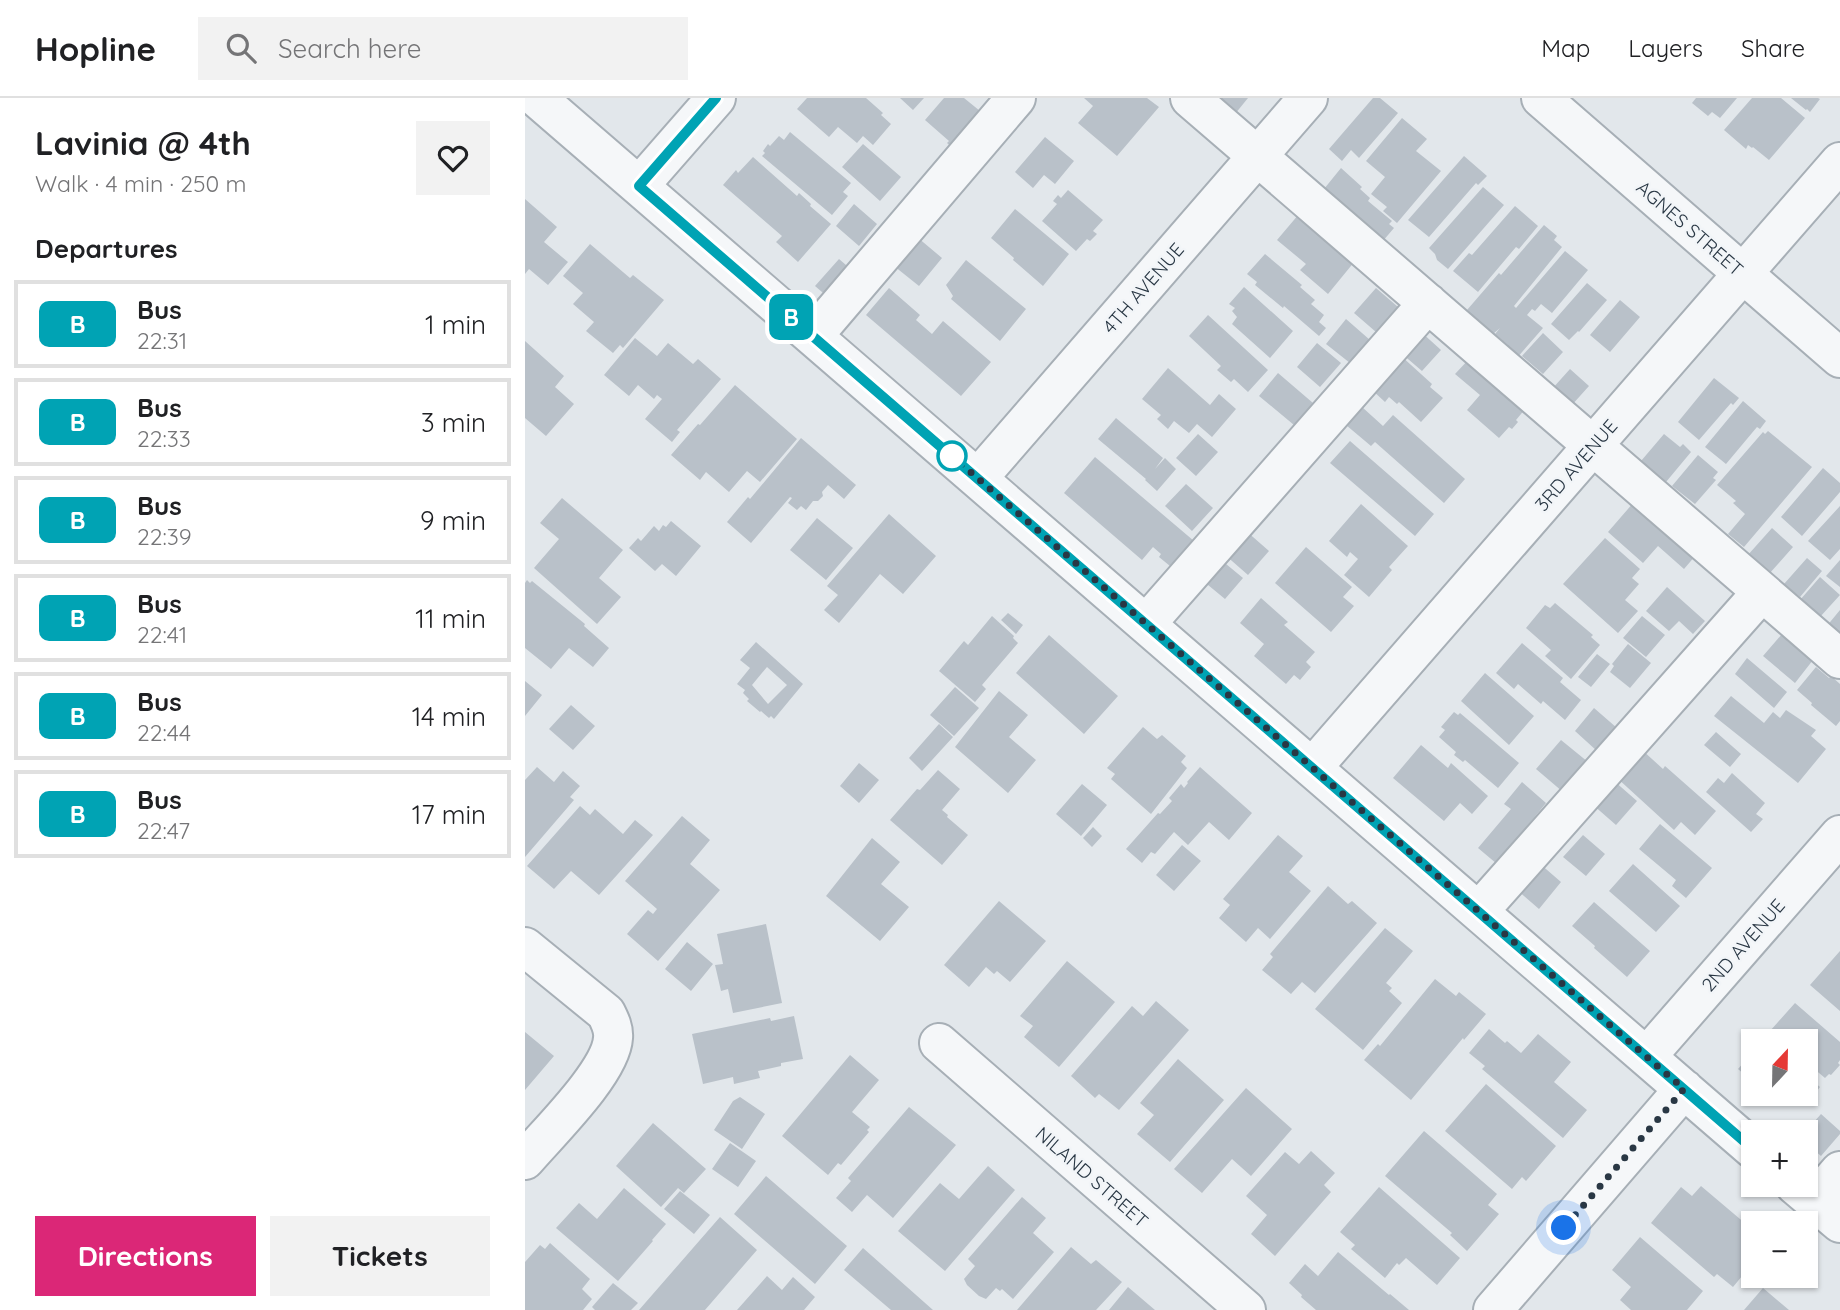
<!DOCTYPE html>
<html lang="en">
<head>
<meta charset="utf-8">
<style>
	:root { --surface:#fff; --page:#f2f2f2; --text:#202124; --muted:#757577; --line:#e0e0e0; --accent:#db2777 }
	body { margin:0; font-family:Quicksand,sans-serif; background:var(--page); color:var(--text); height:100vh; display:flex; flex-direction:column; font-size:26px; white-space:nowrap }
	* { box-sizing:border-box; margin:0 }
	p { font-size:23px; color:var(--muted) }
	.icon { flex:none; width:38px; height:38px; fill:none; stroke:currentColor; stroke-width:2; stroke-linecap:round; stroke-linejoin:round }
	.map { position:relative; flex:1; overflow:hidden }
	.drawer { display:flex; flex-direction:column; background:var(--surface); width:525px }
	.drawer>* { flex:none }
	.badge { padding:0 14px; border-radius:10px; font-size:24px; line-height:46px }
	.needle { width:46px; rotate:22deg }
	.controls { position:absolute; left:1216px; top:931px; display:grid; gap:14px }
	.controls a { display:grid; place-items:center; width:77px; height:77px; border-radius:0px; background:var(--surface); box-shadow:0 2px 5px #0004; font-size:35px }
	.you { position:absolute; width:35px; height:35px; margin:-18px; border:5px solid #fff; border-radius:50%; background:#1a73e8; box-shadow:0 0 0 10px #1a73e833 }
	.map>.badge { position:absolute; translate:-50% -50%; box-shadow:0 0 0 4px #fff }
	h2 { padding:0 35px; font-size:26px; line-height:63px }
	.round { display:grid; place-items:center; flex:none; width:74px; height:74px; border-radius:0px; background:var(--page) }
	.overview { display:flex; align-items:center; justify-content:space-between; height:119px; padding:0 35px }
	h1 { font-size:33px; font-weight:700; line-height:52px }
	.button { display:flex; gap:14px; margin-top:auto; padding:14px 35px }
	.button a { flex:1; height:80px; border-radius:0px; background:var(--accent); color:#fff; font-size:28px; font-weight:700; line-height:80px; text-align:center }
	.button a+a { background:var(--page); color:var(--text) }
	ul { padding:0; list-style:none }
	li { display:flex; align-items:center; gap:21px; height:88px; margin:0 14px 10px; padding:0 21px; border:4px solid var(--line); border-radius:0px }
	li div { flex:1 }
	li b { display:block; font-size:26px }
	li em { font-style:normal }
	li .badge { min-width:77px; font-weight:700; text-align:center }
	header { display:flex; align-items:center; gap:42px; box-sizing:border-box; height:98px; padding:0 35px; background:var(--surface); border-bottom:2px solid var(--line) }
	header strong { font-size:33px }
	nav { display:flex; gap:38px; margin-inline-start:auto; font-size:24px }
	.search { width:490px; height:63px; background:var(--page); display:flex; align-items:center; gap:18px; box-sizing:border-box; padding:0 24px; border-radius:0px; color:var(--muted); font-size:26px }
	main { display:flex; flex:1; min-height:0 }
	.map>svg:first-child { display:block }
	.building { fill:#b9c1c9; fill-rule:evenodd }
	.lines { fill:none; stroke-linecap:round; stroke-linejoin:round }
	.minor-casing { stroke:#a7afb6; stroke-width:42 }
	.minor { stroke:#f5f7f9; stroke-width:38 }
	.line-casing { stroke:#fff; stroke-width:16 }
	.line { stroke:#00a3b4; stroke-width:10 }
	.walk { stroke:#293744; stroke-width:7; stroke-dasharray:0 12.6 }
	.stop-dot { fill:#fff; stroke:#00a3b4; stroke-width:3.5 }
	.labels { text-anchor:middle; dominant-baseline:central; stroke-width:5; stroke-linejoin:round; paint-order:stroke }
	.street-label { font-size:19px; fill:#293744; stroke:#f2f5f8 }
</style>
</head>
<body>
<header>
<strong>Hopline</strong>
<div class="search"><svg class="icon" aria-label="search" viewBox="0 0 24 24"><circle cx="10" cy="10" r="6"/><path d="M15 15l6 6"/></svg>Search here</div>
<nav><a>Map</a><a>Layers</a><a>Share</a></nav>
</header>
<main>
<section class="drawer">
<div class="overview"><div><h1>Lavinia @ 4th</h1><p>Walk · 4 min · 250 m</p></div><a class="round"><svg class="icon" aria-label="heart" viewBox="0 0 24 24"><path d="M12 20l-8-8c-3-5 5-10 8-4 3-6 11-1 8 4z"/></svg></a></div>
<h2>Departures</h2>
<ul>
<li><span class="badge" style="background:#00a3b4;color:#fff">B</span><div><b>Bus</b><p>22:31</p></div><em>1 min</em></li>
<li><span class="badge" style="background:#00a3b4;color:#fff">B</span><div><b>Bus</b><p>22:33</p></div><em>3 min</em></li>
<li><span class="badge" style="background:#00a3b4;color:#fff">B</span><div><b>Bus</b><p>22:39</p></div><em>9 min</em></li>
<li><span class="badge" style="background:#00a3b4;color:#fff">B</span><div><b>Bus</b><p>22:41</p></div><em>11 min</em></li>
<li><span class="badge" style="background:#00a3b4;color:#fff">B</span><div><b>Bus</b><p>22:44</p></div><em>14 min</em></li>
<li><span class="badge" style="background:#00a3b4;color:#fff">B</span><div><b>Bus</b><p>22:47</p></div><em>17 min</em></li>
</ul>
<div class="button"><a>Directions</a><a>Tickets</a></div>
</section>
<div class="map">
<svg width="1315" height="1212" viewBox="0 0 1315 1212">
	<rect width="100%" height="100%" fill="#e2e7eb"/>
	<path class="building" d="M282 0H341L358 15 356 17 366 26 348 47 338 38 332 45 313 29 304 39 272 11Z
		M375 0H399L388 12Z
		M419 0H439L455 13 448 21 432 54 422 45 424 43 400 22Z
		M559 0H622L634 9 592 58 553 25 568 8Z
		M691 0H723L710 16Z
		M848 0H855L873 15 834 60 826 52 817 63 804 51Z
		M1171 0H1212L1195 20 1187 14 1183 18 1167 5Z
		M1227 0H1256L1280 20 1244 62 1228 49 1227 50 1223 47 1221 51 1199 32Z
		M1266 0H1293L1295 1 1285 14 1282 11 1281 12Z
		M877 20 902 41 891 53 916 73 872 125 858 113 862 109 846 96 860 79 841 63Z
		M265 34 326 85 318 94 323 98 307 117 237 58 240 55 238 53 243 46 245 48 254 38 259 42Z
		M520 39 549 63 530 86 519 77 508 90 490 74Z
		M338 46 376 79 355 103 317 69Z
		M939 58 962 78 953 87 951 85 904 139 883 122Z
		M228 59 272 98 274 95 286 106 285 108 306 126 273 164 251 144 257 138 198 87 211 72 213 75Z
		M816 70 837 89 835 91 845 100 843 103 867 123 864 126 869 130 857 144 799 91Z
		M958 89 979 107 923 171 912 162 910 156 904 150Z
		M543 92 578 122 568 133 572 136 565 143 562 141 551 153 517 123 532 106 528 103 533 97 536 100Z
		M0 101 32 129 19 144 43 164 23 187 4 171 0 176Z
		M329 106 352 126 334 148 311 128Z
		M990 108 1013 128 994 151 991 149 953 194 928 173 944 155 947 157Z
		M490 111 544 156 518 188 488 162 489 160 466 140Z
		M774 116 830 163 803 196 775 172 781 166 752 142Z
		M1019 127 1032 138 1029 142 1037 149 989 208 991 210 1040 153 1063 172 1027 215 1016 206 1010 213 1007 211 1002 217 1018 230 991 261 981 253 983 247 970 236 975 230 968 236 942 212 974 175 976 177Z
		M392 139 417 160 394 188 369 168Z
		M65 146 105 180 108 177 139 202 98 250 95 247 88 255 61 233 69 224 48 206 58 195 38 178Z
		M740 156 777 187 775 189 790 202 786 206 799 217 794 224 801 230 794 238 759 208 758 210 730 187 732 184 722 176Z
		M314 161 328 173 304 200 290 188Z
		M441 162 501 211 475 243 426 201 428 198 421 187Z
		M1062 185 1082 202 1054 234 1053 233 1044 242 1026 226Z
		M719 189 768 233 745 260 707 226 712 219 707 213 710 210 704 206Z
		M364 190 395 217 391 222 407 236 418 223 466 264 436 298 341 217Z
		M851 190 873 209 851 234 829 215Z
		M1095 202 1115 219 1085 254 1065 237Z
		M683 217 743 272 723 294 709 281 706 284 692 272 696 268 664 238Z
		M821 221 845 242 825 265 801 246Z
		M895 233 916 252 897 273 876 255Z
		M1018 235 1038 254 1018 276 997 258Z
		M110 240 132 258 143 245 168 266 173 261 196 281 152 332 155 334 147 344 120 321 137 301 132 297 129 301 113 287 104 298 79 277Z
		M0 243 39 278 30 289 49 306 21 338 0 320Z
		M792 245 816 265 795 289 772 269Z
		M875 257 907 286 905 289 918 300 896 324 874 304 872 306 864 299 860 304 846 291Z
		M945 260 1001 310 991 322 993 324 987 331 984 329 974 340 942 312 955 297 930 276Z
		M643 270 685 307 694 296 711 311 687 339 672 326 664 335 649 323 643 331 632 321 636 317 617 301Z
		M1045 271 1064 288 1046 308 1027 291Z
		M753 275 788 305 769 327 734 298Z
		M1189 280 1214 300 1208 307 1206 305 1174 342 1153 324Z
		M210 287 272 341 235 384 222 373 204 394 181 374 175 382 146 357 173 326 175 327Z
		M1218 303 1241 323 1235 331 1232 329 1201 366 1180 349Z
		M837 309 858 328 868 317 940 381 919 405 850 344 846 348 821 327Z
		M591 320 638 360 630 371 640 360 651 371 632 393 620 382 621 381 573 341Z
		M1243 333 1287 369 1219 449 1203 436 1220 416 1208 405 1211 403 1192 387 1238 334 1240 336Z
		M673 336 693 354 671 378 651 360Z
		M1139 336 1155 349 1158 346 1166 354 1141 384 1116 363Z
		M276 340 331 387 319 401 303 387 297 394 298 398 293 403H288L281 412 276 408 272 412 263 405 267 400 265 399 226 445 202 424 223 399 225 401Z
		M825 343 909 416 890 438 805 365Z
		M1173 357 1193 374 1188 380 1191 382 1170 406 1147 388Z
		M570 359 669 443 648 467 647 465 645 468 634 459 636 456 628 449 617 462 539 395Z
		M1298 370 1315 385V394L1277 438 1256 419Z
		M661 386 688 410 667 433 640 408Z
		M37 400 98 452 74 480 96 499 72 526 9 470 34 441 15 425Z
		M1109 404 1171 457 1159 471 1133 448 1118 465 1083 434Z
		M836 406 883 448 864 469 867 472 844 499 819 477 833 461 825 454 822 459 804 443Z
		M1315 408V451L1305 462 1283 443Z
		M364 416 411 458 378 496 355 476 314 525 299 512 313 497 302 488Z
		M292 420 328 450 301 482 265 452Z
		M146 423 176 448 151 478 137 466 130 473 104 450 113 440 116 443 129 428 134 433 138 427 141 429Z
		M1247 430 1268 449 1244 476 1222 458Z
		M720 432 744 453 723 477 699 456Z
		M1080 440 1115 471 1107 480 1114 486 1100 502 1113 513 1093 535 1038 486Z
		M781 449 827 489 818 499 829 508 806 534 750 485Z
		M1282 460 1297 473 1275 499 1259 486Z
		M695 461 718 480 700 501 677 482Z
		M1315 462V489L1301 478Z
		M1295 479 1315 497 1295 519 1275 502Z
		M2 482 5 485 7 483 60 526 59 528 84 550 68 569 44 550 26 571 0 550V485Z
		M1142 489 1180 523 1168 536 1154 523 1144 533 1121 513Z
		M736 500 763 524 759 527 790 554 781 564 786 569 775 582 769 577 761 586 729 558 739 546 715 525Z
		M1030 505 1068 537 1066 539 1075 547 1046 581 1020 558 1026 552 1001 530 1020 507 1025 510Z
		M1315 512V541L1301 529Z
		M483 515 498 527 491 536 476 522Z
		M467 518 489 538 488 540 493 545 457 587 461 591 450 604 414 573 439 543 443 547Z
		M1117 518 1140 537 1121 559 1098 540Z
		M1257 536 1288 562 1270 585 1238 558Z
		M524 537 593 598 559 636 491 575Z
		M231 544 278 586 249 621 246 618 244 620 236 613 235 614 222 603 224 601 218 595 220 592 212 586 225 570 215 562ZM242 569 262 587 243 606 227 587Z
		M997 545 1038 580 1035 584 1056 602 1040 622 1018 603 1016 606 993 586 989 591 971 575Z
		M1103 546 1126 565 1105 590 1085 574 1089 568 1087 566Z
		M1072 556 1085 566 1066 589 1053 579Z
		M1222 560 1262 594 1249 610 1210 576Z
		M1291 569 1304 580 1306 578 1315 586V623L1311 628 1286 607 1287 605 1272 592Z
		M960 575 1009 618 984 647 936 603Z
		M0 583 17 597 0 618Z
		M430 589 454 610 429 638 405 617Z
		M474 593 503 617 484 639 511 662 483 695 430 649Z
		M1206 598 1239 625 1248 614 1255 620 1261 612 1291 632 1286 638 1301 651 1273 685 1189 618Z
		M46 607 70 628 48 652 24 631Z
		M1069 610 1092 630 1072 653 1050 633Z
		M929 614 933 617 935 615 994 665 973 690 940 662 938 664 929 657 931 654 914 639 920 632 916 629Z
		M414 626 428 639 397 673 384 660Z
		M618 629 632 641 637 637 661 658 656 664 662 670 626 716 586 681 590 676 582 670Z
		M1191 634 1216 656 1205 669 1179 647Z
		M1036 642 1063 664 1038 694 1011 671Z
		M896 647 923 670 926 665 963 698 947 716 935 705 919 723 868 680Z
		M1116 651 1138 671 1140 668 1191 713 1170 737 1156 724 1149 732 1091 679Z
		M334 665 354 682 334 705 315 688Z
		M12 669 29 684 38 673 55 688 45 699 49 702 0 759V682Z
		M675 669 727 715 704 742 684 724 663 747 649 734 630 756 626 754 617 765 601 751 633 715 635 716 647 703 644 700 656 686 659 690 663 685 662 684Z
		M413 672 435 691 417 712 423 717 422 719 443 737 417 767 365 722 392 691 395 692Z
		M1207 675 1240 705 1231 716 1238 721 1226 734 1181 694 1193 680 1199 685Z
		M1088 682 1112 703 1091 727 1067 706Z
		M997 684 1021 705 1003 727 1010 733 978 771 953 750 986 711 979 706Z
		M557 686 582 707 556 738 531 716Z
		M55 708 65 717 70 711 98 736 110 722 128 737 74 797 46 773 29 791 2 768Z
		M157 718 185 742 165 766 195 792 133 863 102 836 123 812 128 816 132 811 100 783Z
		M1135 726 1187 770 1161 800 1147 788 1151 782 1114 751Z
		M568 729 577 738 567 749 558 740Z
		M753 737 778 758 764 774 786 793 745 841 733 830 721 844 694 820 705 807 698 801Z
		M1058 737 1080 756 1061 778 1038 759Z
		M347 740 375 764 356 786 384 809 355 843 301 798Z
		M657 747 676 763 649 793 631 777Z
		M1014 765 1036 784 1014 811 991 791Z
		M1108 766 1155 808 1131 834 1084 793Z
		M803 788 823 806 827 803 852 825 790 895 777 884 766 896 737 872 748 859 745 856Z
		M474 803 521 843 485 884 472 873 469 876 461 869 444 889 419 867Z
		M1069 804 1125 853 1102 879 1069 850 1070 848 1047 828Z
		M241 826 257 905 208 915 203 891 196 893 190 867 198 866 192 836Z
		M860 830 888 853 861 885 867 890 864 893 877 905 838 952 790 911Z
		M162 844 188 866 166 893 140 871Z
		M1315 853V913L1285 887Z
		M542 863 590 904 534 969 499 939 508 928 495 918Z
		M910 881 931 898 934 894 961 916 939 942 938 940 886 1002 839 962 853 946 855 948Z
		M631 903 664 932 594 1012 574 996 570 1000 546 978 607 908 618 918Z
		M1270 905 1315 944V962L1313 965 1315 967 1306 977 1304 976 1300 980 1281 964V943H1257L1245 933Z
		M269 918 278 961 256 965V968L233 973 235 980 209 986 208 979 178 986 167 936 245 920 246 923Z
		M964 931 980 945 982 943 996 955 1013 936 1046 964 1029 984 1062 1012 1038 1040 957 971 960 968 944 955Z
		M0 934 29 958 0 992Z
		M1228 954V984L1213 971Z
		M325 957 354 982 327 1014 345 1029 342 1032 344 1034 316 1067 313 1065 303 1077 257 1038Z
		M653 961 699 1002 645 1064 612 1036 629 1017 615 1005Z
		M1281 977 1295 989 1280 1008 1265 996H1281Z
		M961 986 1031 1048 1001 1083 997 1079 987 1091 920 1033Z
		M721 990 767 1031 726 1078 707 1061 677 1095 649 1071Z
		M215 999 240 1016 217 1051 189 1032 208 1003Z
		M384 1009 431 1047 368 1120 342 1097 327 1114 311 1100 326 1083 323 1080Z
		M1296 1016 1315 1033V1036L1296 1058 1281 1045V1033Z
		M128 1025 181 1071 159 1095 153 1090 136 1109 91 1068Z
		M899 1033 972 1096 963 1107 974 1116 942 1153 925 1137 927 1135 860 1078Z
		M205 1045 231 1063 213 1089 187 1071Z
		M786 1053 810 1075 799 1087 806 1094 750 1158 726 1136 742 1117 721 1098 760 1054 774 1066Z
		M463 1068 490 1092 420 1173 373 1133 415 1085 434 1101Z
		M241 1078 322 1148 290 1186 209 1116Z
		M1176 1088 1228 1132V1135L1222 1144 1227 1148 1218 1158 1227 1166 1208 1189 1192 1176 1189 1179 1126 1125 1156 1089 1167 1098Z
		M854 1089 935 1160 912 1187 881 1160 874 1167 872 1165 860 1180 826 1151 830 1147 815 1134Z
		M99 1090 141 1126 127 1142 128 1143 93 1183 31 1130 54 1105 72 1121Z
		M155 1093 185 1117 169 1136 139 1111Z
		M497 1099 521 1120 508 1135 529 1154 488 1201 477 1191 475 1193 471 1190 461 1201 454 1198 442 1187 439 1181 450 1168 443 1161Z
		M195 1119 232 1152 180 1212H114Z
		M1115 1139 1178 1193 1162 1212H1106L1095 1202 1106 1189 1087 1172Z
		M25 1145 65 1181 57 1191 67 1201 58 1212H0V1164L15 1147 20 1151Z
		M546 1149 566 1166 571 1162 597 1184 571 1212H492Z
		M338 1150 408 1212H366L319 1172Z
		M813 1154 864 1197 865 1196 884 1212H791L776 1199 777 1197 764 1185 780 1166 793 1178Z
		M242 1178 257 1192 268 1179 290 1199 279 1212H212Z
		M88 1185 113 1205 106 1212H70L67 1209Z
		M603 1189 630 1212H584Z
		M1238 1190 1264 1212H1219Z"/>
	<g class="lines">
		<g class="minor-casing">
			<path id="minor" d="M12 0 1228 1051
				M665 0 1315 561
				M1016 0 1315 260
				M114 88 191 0
				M288 238 491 0
				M453 380 783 0
				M621 526 903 205
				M787 670 1315 64
				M954 813 1237 494
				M0 849 81 915C85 923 89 931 88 940 86 974 23 1035 0 1062
				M414 945 721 1212
				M1122 958 1315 737
				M1270 1087 1315 1125
				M1289 1103 1315 1073
				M968 1212 1159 991"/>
		</g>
		<use href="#minor" class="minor"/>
	</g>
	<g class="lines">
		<g class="line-casing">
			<path id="line" d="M191 0 114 88 1228 1051"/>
		</g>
		<use href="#line" class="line"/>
		<path class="walk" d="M427 358 1159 991 1039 1130"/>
	</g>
	<circle class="stop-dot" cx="427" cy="358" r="14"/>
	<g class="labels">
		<g class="street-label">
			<text transform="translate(1165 130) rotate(41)">AGNES STREET</text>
			<text transform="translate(618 190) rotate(-49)">4TH AVENUE</text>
			<text transform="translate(1051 367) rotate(-49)">3RD AVENUE</text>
			<text transform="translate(1218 847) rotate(-49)">2ND AVENUE</text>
			<text transform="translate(567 1079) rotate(41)">NILAND STREET</text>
		</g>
	</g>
</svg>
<div class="controls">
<a><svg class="needle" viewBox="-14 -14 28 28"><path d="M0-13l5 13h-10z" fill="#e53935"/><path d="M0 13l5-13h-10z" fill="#757577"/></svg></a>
<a>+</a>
<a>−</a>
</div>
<div class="you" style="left:1039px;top:1130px"></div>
<b class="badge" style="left:266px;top:219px;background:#00a3b4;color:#fff">B</b>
</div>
</main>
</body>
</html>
